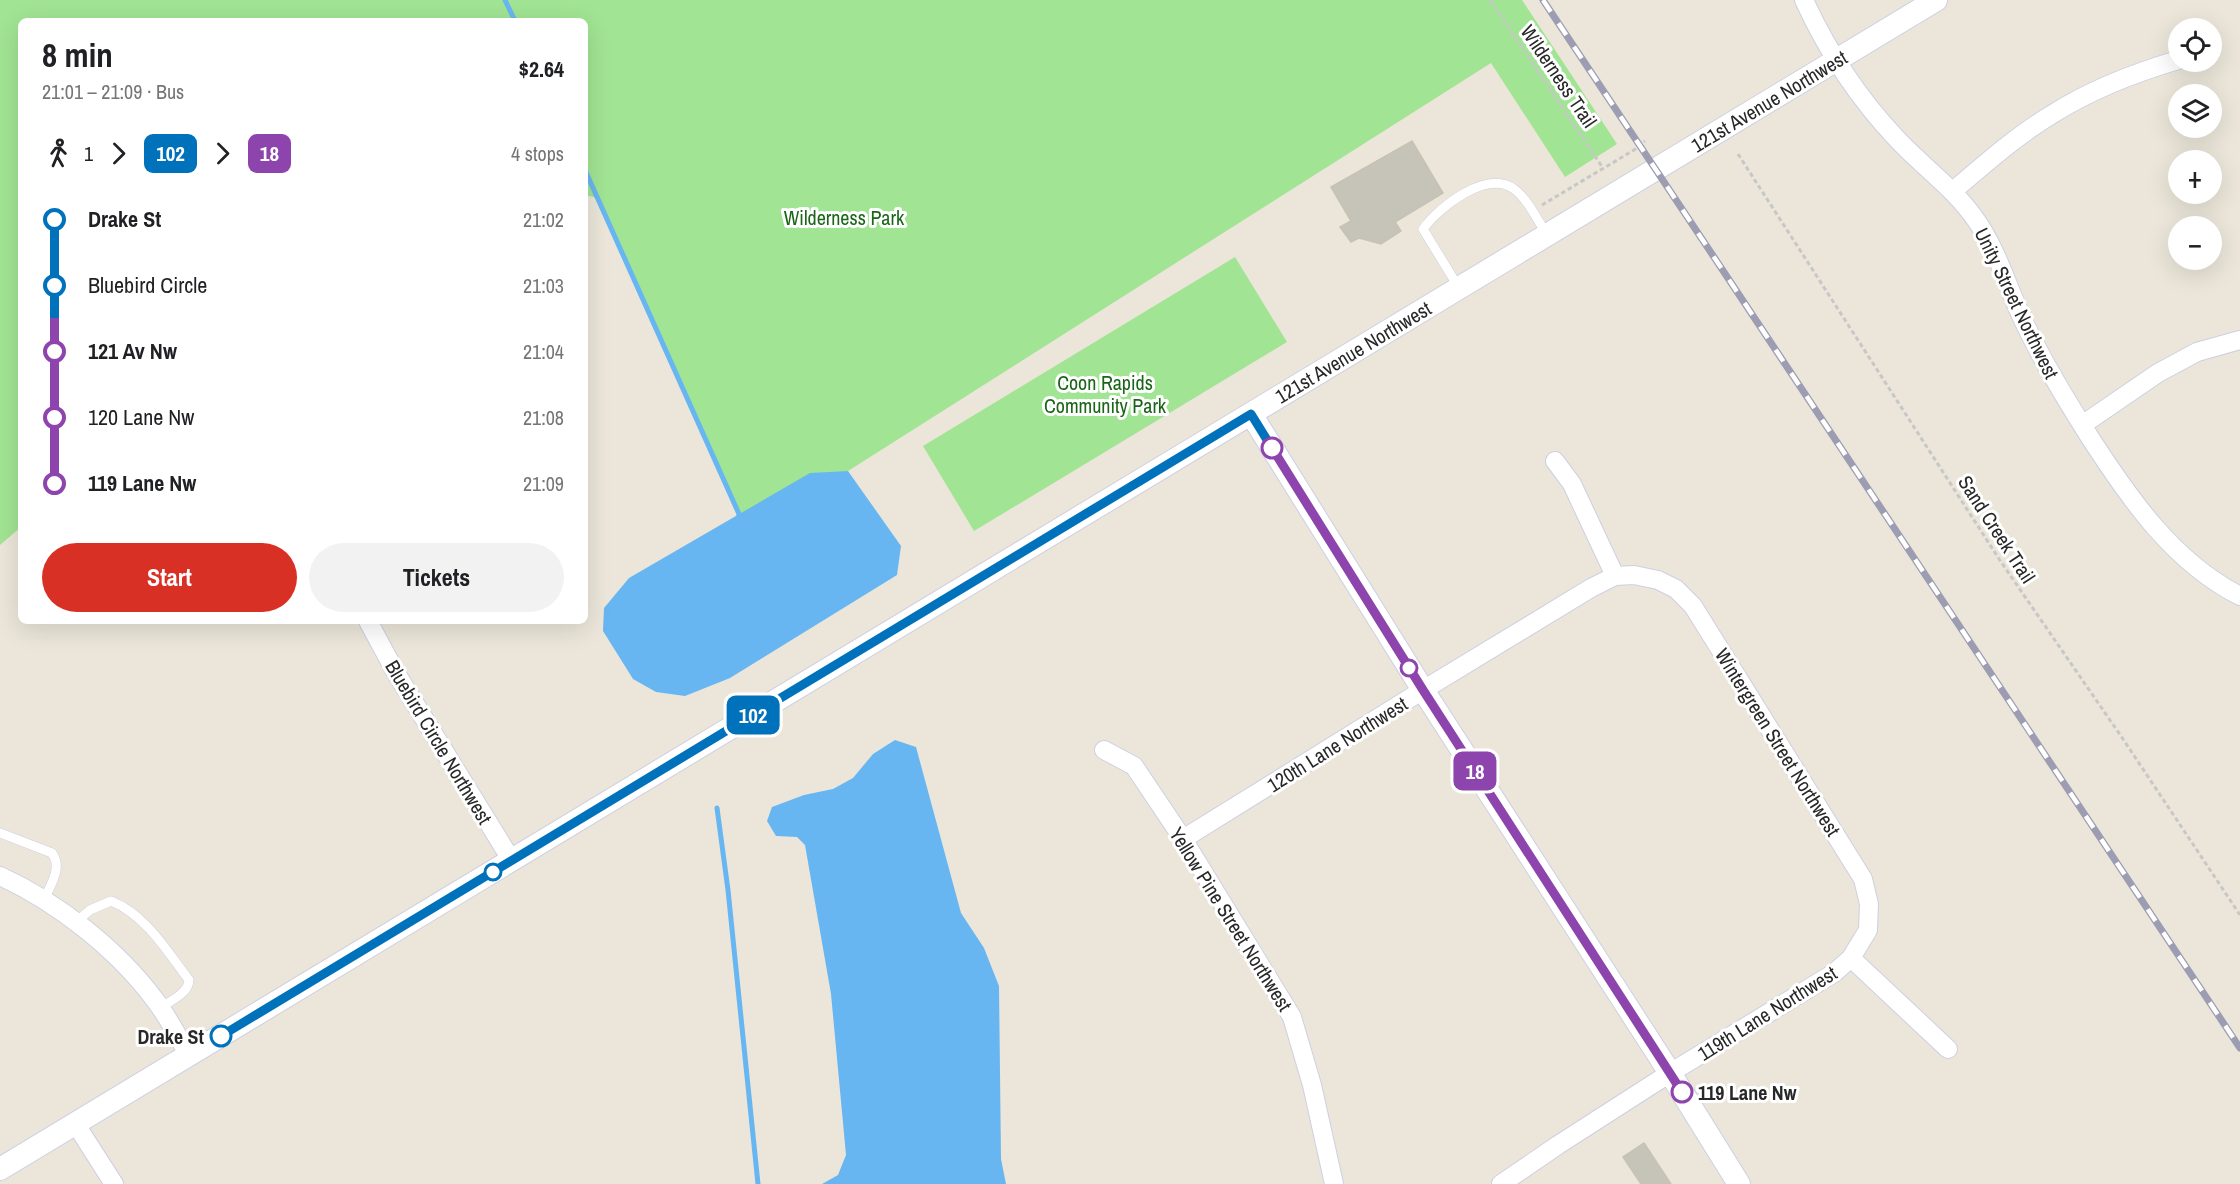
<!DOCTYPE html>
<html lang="en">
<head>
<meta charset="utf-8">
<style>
	:root { --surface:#fff; --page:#f2f2f2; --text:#202124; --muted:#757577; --accent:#d93025 }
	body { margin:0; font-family:"Archivo Narrow",sans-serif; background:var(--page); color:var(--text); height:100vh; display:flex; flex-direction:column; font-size:22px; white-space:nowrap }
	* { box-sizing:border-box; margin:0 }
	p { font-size:20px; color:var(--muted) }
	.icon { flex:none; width:33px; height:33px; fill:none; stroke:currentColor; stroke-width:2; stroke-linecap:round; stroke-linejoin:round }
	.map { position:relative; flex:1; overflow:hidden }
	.sheet { position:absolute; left:18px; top:18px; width:570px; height:606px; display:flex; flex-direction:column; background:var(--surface); border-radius:9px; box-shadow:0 6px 24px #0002 }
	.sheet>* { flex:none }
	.badge { padding:0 12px; border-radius:9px; font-size:21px; line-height:39px }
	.fabs { position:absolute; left:2168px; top:18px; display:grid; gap:12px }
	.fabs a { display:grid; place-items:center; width:54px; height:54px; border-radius:50%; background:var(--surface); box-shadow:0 6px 24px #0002; font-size:30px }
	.map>.badge { position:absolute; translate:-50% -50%; box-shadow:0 0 0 3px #fff }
	.legs { display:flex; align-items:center; gap:9px; height:66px; padding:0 24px; font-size:20px }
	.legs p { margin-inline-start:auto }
	.head { display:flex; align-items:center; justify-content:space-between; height:102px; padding:0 24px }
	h1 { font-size:33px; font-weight:700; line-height:45px }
	.action { display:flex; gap:12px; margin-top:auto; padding:12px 24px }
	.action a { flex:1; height:69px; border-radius:36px; background:var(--accent); color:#fff; font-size:24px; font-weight:700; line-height:69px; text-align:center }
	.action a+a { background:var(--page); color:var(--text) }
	ul { padding:0 24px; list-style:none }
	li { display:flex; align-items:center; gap:21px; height:66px; font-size:22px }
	li i { display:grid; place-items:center; width:9px; height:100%; margin:0 8px; background:currentColor }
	li i::after { content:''; width:15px; height:15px; margin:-8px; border:4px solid; border-radius:50%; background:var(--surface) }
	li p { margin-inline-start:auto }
	li:first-child i { background:linear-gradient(#0000 50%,currentColor 0) }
	li:last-child i { background:linear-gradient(currentColor 50%,#0000 0) }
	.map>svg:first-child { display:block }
	.green { fill:#a1e493 }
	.water { fill:#68b6f1 }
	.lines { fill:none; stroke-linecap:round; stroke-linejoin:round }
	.stream { stroke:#68b6f1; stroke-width:5 }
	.building { fill:#c6c3b9; stroke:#c6c3b3; stroke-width:1.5 }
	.service-casing { stroke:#cecfe2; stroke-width:10 }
	.minor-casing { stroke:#cecfe2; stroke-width:20 }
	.tertiary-casing { stroke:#cecfe2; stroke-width:24 }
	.path { stroke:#c7c7c7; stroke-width:3; stroke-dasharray:4.5 3; stroke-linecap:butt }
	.service { stroke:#fff; stroke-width:9 }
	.minor { stroke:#fff; stroke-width:18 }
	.tertiary { stroke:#fff; stroke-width:22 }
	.rail-casing { stroke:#9c9cb3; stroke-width:7 }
	.rail { stroke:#fff; stroke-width:4.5; stroke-dasharray:14; stroke-linecap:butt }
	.line-1-casing { stroke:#fff; stroke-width:14 }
	.line-2-casing { stroke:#fff; stroke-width:14 }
	.line-1 { stroke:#0072bc; stroke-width:9 }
	.line-2 { stroke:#8e44ad; stroke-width:9 }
	.stop-2-dot { fill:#fff; stroke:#8e44ad; stroke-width:3 }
	.stop-1-dot { fill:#fff; stroke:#0072bc; stroke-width:3 }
	.labels { text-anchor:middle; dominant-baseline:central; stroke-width:6; stroke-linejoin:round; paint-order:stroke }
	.street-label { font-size:20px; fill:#282828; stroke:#fff }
	.park-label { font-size:20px; fill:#1a6617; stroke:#fff }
	.stop-label { font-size:20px; font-weight:bold; fill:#282828; stroke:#fff; text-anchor:end }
</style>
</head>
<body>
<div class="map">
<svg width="2240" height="1184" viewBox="0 0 2240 1184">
	<rect width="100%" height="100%" fill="#ebe6d9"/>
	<path class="green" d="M0 0H1522L1617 144 1565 177 1491 63 848 471 739 514 598 198 585 195V21H21V527L0 545Z
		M1235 257 1287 342 974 531 923 446Z"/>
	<path class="water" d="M848 471 901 546 897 575 730 678 685 696 656 692 633 679 603 631 604 608 629 578 810 473Z
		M895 740 916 747 961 913 984 948 999 986 1001 1159 1006 1184H822L838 1175 846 1155 831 994 805 845 797 837 776 836 767 821 772 807 804 795 833 789 853 778 873 754Z"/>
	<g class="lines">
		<path class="stream" d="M505 0 515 21
			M585 170 739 514 738 520
			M717 808 728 890 758 1184"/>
	</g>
	<path class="building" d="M1412 141 1443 193 1395 222 1401 231 1381 244 1359 238 1351 242 1340 227 1351 221 1331 187Z
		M1644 1143 1671 1184H1641L1623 1157Z"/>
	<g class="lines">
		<g class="service-casing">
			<path id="service" d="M1459 288 1423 229C1439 207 1487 169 1514 189 1528 199 1538 221 1547 235
				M0 833 52 853C63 868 50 885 44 900
				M76 922 90 910 111 901C146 915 167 951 189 980 189 993 170 1001 160 1008"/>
		</g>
		<g class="minor-casing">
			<path id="minor" d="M1804 0C1827 50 1859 99 1897 139 1923 167 1954 188 1976 220 1998 251 2008 289 2024 322 2043 362 2066 400 2089 436 2129 498 2173 562 2240 596
				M1953 191C1985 164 2016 136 2051 115 2090 90 2134 73 2178 60
				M2082 425 2158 373 2197 352 2240 340
				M1555 461 1572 484 1615 576
				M368 621 396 673 512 861
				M1104 750 1134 766 1183 839 1292 1017 1312 1085 1334 1184
				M1183 839 1423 690 1591 588 1615 576 1634 575 1658 580 1676 589 1693 606 1863 879 1869 904 1868 930 1851 958 1948 1049
				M0 876C57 902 117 949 155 1000 168 1017 178 1037 189 1055
				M75 1123 114 1184
				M1501 1184 1558 1145 1670 1073 1834 973 1851 958"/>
		</g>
		<g class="tertiary-casing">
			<path id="tertiary" d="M1251 414 1423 690 1670 1073 1739 1184
				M0 1169 1936 0"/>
		</g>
		<path class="path" d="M1490 0 1603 168
			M1738 154 2001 562 2123 739 2240 915
			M1542 205 1634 150 1645 141"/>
		<use href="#service" class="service"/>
		<use href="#minor" class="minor"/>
		<use href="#tertiary" class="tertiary"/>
		<g class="rail-casing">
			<path id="rail" d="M1543 0 2240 1048"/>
		</g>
		<use href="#rail" class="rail"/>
	</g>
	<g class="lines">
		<g class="line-1-casing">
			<path id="line-1" d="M221 1036 1251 414 1272 448"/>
		</g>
		<g class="line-2-casing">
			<path id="line-2" d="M1272 448 1423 690 1682 1092"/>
		</g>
		<use href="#line-1" class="line-1"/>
		<use href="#line-2" class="line-2"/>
	</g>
	<g class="stop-2-dot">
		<circle cx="1272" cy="448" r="10"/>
		<circle cx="1409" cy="668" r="8"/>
		<circle cx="1682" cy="1092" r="10"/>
	</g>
	<g class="stop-1-dot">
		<circle cx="493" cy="872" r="8"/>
		<circle cx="221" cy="1036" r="10"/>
	</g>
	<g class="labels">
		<g class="street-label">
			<text transform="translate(1559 76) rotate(56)">Wilderness Trail</text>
			<text transform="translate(1769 101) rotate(-31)">121st Avenue Northwest</text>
			<text transform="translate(2017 303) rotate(64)">Unity Street Northwest</text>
			<text transform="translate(1353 352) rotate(-31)">121st Avenue Northwest</text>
			<text transform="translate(1997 529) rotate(57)">Sand Creek Trail</text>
			<text transform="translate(439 742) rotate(59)">Bluebird Circle Northwest</text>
			<text transform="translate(1778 742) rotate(58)">Wintergreen Street Northwest</text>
			<text transform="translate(1337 744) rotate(-32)">120th Lane Northwest</text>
			<text transform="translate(1231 919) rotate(58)">Yellow Pine Street Northwest</text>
			<text transform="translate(1767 1013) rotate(-32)">119th Lane Northwest</text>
		</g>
		<g class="park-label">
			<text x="844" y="217">Wilderness Park</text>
			<text x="1105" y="382">Coon Rapids<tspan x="1105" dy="23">Community Park</tspan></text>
		</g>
		<g class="stop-label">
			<text x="204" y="1036">Drake St</text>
			<text x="1698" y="1092" text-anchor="start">119 Lane Nw</text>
		</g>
	</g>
</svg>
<div class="fabs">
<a><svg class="icon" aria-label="locate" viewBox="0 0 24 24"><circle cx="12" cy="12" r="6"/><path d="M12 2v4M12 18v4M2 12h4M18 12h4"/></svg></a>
<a><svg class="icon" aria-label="layers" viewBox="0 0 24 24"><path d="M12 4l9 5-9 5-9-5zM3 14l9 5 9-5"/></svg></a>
<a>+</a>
<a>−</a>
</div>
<b class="badge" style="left:753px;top:715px;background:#0072bc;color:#fff">102</b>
<b class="badge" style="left:1475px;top:771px;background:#8e44ad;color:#fff">18</b>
<section class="sheet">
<div class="head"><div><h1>8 min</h1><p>21:01 – 21:09 · Bus</p></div><b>$2.64</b></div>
<div class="legs"><svg class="icon" aria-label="walk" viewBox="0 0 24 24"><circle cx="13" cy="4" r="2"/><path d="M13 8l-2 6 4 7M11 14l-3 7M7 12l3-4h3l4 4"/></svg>1<svg class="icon" aria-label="forward" viewBox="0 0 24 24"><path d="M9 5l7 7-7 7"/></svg><b class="badge" style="background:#0072bc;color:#fff">102</b><svg class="icon" aria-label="forward" viewBox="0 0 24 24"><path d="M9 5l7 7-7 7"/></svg><b class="badge" style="background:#8e44ad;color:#fff">18</b><p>4 stops</p></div>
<ul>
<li><i style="color:#0072bc"></i><b>Drake St</b><p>21:02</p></li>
<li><i style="color:#0072bc"></i><span>Bluebird Circle</span><p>21:03</p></li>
<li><i style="color:#8e44ad"></i><b>121 Av Nw</b><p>21:04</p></li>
<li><i style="color:#8e44ad"></i><span>120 Lane Nw</span><p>21:08</p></li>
<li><i style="color:#8e44ad"></i><b>119 Lane Nw</b><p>21:09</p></li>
</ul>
<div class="action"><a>Start</a><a>Tickets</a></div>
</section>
</div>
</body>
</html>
